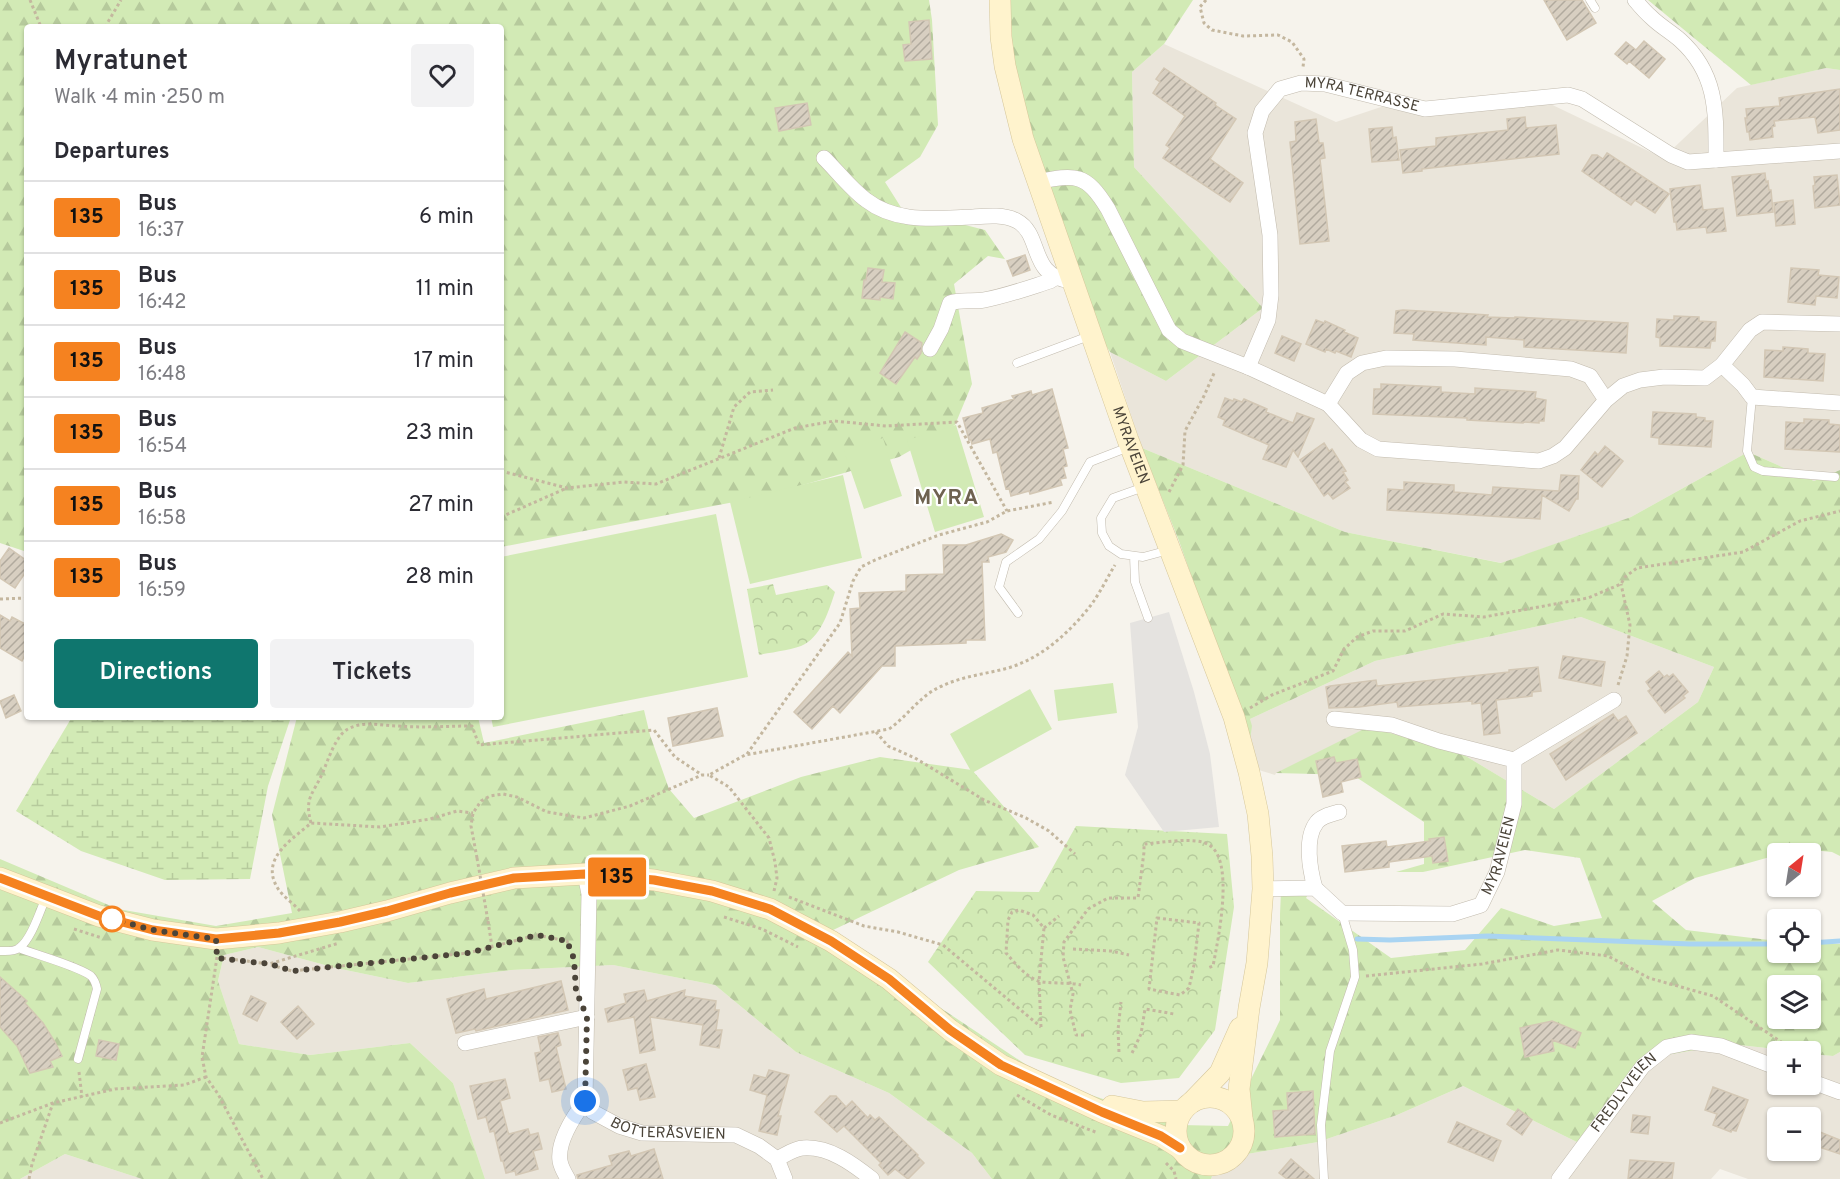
<!DOCTYPE html>
<html lang="en">
<head>
<meta charset="utf-8">
<style>
	:root { --surface:#fff; --page:#f2f2f3; --text:#2b2b33; --muted:#7c7c81; --line:#e1e1e2; --accent:#0f766e }
	body { margin:0; font-family:Overpass,sans-serif; background:var(--page); color:var(--text); height:100vh; display:flex; flex-direction:column; font-size:22px; white-space:nowrap }
	* { box-sizing:border-box; margin:0 }
	p { font-size:20px; color:var(--muted) }
	.icon { flex:none; width:33px; height:33px; fill:none; stroke:currentColor; stroke-width:2; stroke-linecap:round; stroke-linejoin:round }
	.map { position:relative; flex:1; overflow:hidden }
	.drawer { position:absolute; left:24px; top:24px; width:480px; height:696px; display:flex; flex-direction:column; background:var(--surface); border-radius:6px; box-shadow:0 2px 4px #0004 }
	.drawer>* { flex:none }
	.badge { padding:0 12px; border-radius:4px; font-size:21px; line-height:39px }
	.needle { width:39px; rotate:30deg }
	.buttons { position:absolute; left:1767px; top:843px; display:grid; gap:12px }
	.buttons a { display:grid; place-items:center; width:54px; height:54px; border-radius:6px; background:var(--surface); box-shadow:0 2px 4px #0004; font-size:30px }
	.you { position:absolute; width:30px; height:30px; margin:-15px; border:4px solid #fff; border-radius:50%; background:#1a73e8; box-shadow:0 0 0 9px #1a73e833 }
	.map>.badge { position:absolute; translate:-50% -50%; box-shadow:0 0 0 3px #fff }
	h2 { padding:0 30px; font-size:22px; line-height:54px }
	.round { display:grid; place-items:center; flex:none; width:63px; height:63px; border-radius:6px; background:var(--page) }
	.head { display:flex; align-items:center; justify-content:space-between; height:102px; padding:0 30px }
	h1 { font-size:28px; font-weight:600; line-height:45px }
	.action { display:flex; gap:12px; margin-top:auto; padding:12px 30px }
	.action a { flex:1; height:69px; border-radius:6px; background:var(--accent); color:#fff; font-size:24px; font-weight:600; line-height:69px; text-align:center }
	.action a+a { background:var(--page); color:var(--text) }
	ul { padding:0; list-style:none }
	li { display:flex; align-items:center; gap:18px; height:72px; padding:0 30px; border-top:2px solid var(--line) }
	li div { flex:1 }
	li b { display:block; font-size:22px }
	li em { font-style:normal }
	li .badge { min-width:66px; font-weight:700; text-align:center }
	.map>svg:first-child { display:block }
	.residential { fill:#eae5da; fill-rule:evenodd }
	.forest { fill:url(#forest-firs); fill-rule:evenodd }
	.wetland { fill:url(#wetland-marsh) }
	.park { fill:url(#park-crowns) }
	.garden { fill:#d2eab5 }
	.parking { fill:#e5e3e0 }
	.lines { fill:none; stroke-linecap:round; stroke-linejoin:round }
	.stream { stroke:#a9d4f2; stroke-width:5 }
	.building { fill:url(#building-hatch); stroke:#d3c7b4; stroke-width:1.5 }
	.service-casing { stroke:#c2bbae; stroke-width:9 }
	.minor-casing { stroke:#c2bbae; stroke-width:16 }
	.secondary-casing { stroke:#d6c79b; stroke-width:22 }
	.path { stroke:#c4b79f; stroke-width:3; stroke-dasharray:3 3; stroke-linecap:butt }
	.service { stroke:#fff; stroke-width:8 }
	.minor { stroke:#fff; stroke-width:15 }
	.secondary { stroke:#fff3cd; stroke-width:21 }
	.path-bridge { stroke:#c4b79f; stroke-width:3; stroke-dasharray:3 3; stroke-linecap:butt }
	.line-casing { stroke:#fff; stroke-width:14 }
	.line { stroke:#f58220; stroke-width:9 }
	.walk { stroke:#4b4439; stroke-width:6; stroke-dasharray:0 10.8 }
	.stop-dot { fill:#fff; stroke:#f58220; stroke-width:3 }
	.labels { text-anchor:middle; dominant-baseline:central; stroke-width:4.5; stroke-linejoin:round; paint-order:stroke }
	.street-label { font-size:15px; fill:#4b4439; stroke:#fff }
	.district-label { font-size:21px; font-weight:bold; letter-spacing:1.5px; fill:#6e6250; stroke:#fff }
</style>
</head>
<body>
<div class="map">
<svg width="1840" height="1179" viewBox="0 0 1840 1179">
	<defs>
		<pattern id="forest-firs" width="22" height="20" patternUnits="userSpaceOnUse" patternTransform="scale(1.5)"><rect width="22" height="20" fill="#d2eab5"/><path d="M5 1l3.5 6h-7zM16 11l3.5 6h-7z" fill="#b6ca9c"/></pattern>
		<pattern id="wetland-marsh" width="20" height="14" patternUnits="userSpaceOnUse" patternTransform="scale(1.5)"><rect width="20" height="14" fill="#d2eab5"/><path d="M1 5h8M5 5V1M11 12h8M15 12V8" fill="none" stroke="#b6ca9c"/></pattern>
		<pattern id="park-crowns" width="20" height="18" patternUnits="userSpaceOnUse" patternTransform="scale(1.5)"><rect width="20" height="18" fill="#d2eab5"/><path d="M2 6a3 3 0 1 1 6 0M12 15a3 3 0 1 1 6 0" fill="none" stroke="#b6ca9c"/></pattern>
		<pattern id="building-hatch" width="6" height="6" patternUnits="userSpaceOnUse" patternTransform="scale(1.5)"><rect width="6" height="6" fill="#d8cfc1"/><path d="M-1 1l2-2M0 6l6-6M5 7l2-2" fill="none" stroke="#b1aa9e"/></pattern>
	</defs>
	<rect width="100%" height="100%" fill="#f6f3ec"/>
	<path class="residential" d="M1164 44 1336 122 1381 107 1480 109 1540 99 1663 158 1737 88 1826 68 1840 70V470L1814 481 1748 452 1631 517 1502 563 1345 532 1142 448 1110 352 1166 381 1263 308 1134 167 1132 72Z
		M1581 617 1714 667 1698 702 1554 809 1459 752 1276 773 1275 775 1252 768 1250 719 1375 661Z
		M258 947 336 968 408 983 511 970 613 965 715 985 796 1052 889 1093 972 1153 992 1179H485L453 1083 410 1043 310 1055 239 1044 218 981 224 955Z
		M1730 1044 1794 1051 1778 1052V1084H1810L1811 1054 1833 1056 1840 1052V1179H1748L1720 1169 1711 1179H1211L1218 1159 1318 1142 1397 1115 1463 1086 1587 1147 1661 1056ZM1778 1118H1810V1150H1778Z
		M65 1154 142 1179H20Z"/>
	<path class="forest" d="M0 0H929L932 20 938 125 920 157 885 182 902 209 985 230 1005 259 988 256 954 284 972 384 955 425 899 457 765 496 501 547V27H27V552L0 543Z
		M1002 0H1193L1164 44 1132 72 1134 167 1263 308 1166 381 1110 352 1058 271 1056 252 1024 157Z
		M1648 0H1840V70L1826 68 1751 85Z
		M1142 448 1345 532 1501 563 1631 517 1748 452 1814 481 1840 470V856L1832 852 1801 849 1778 854 1777 855 1695 878 1652 901 1686 930 1777 941 1778 952H1810L1811 943 1840 944V1052L1833 1056 1811 1054 1810 1052 1794 1051 1730 1044 1661 1056 1587 1147 1463 1086 1397 1115 1318 1142 1218 1159 1211 1179H992L972 1153 889 1093 796 1052 715 985 613 965 511 970 408 983 336 968 258 947 224 955 218 981 239 1044 310 1055 410 1043 453 1083 485 1179H142L65 1154 20 1179H0V859L118 909 216 926 292 913 272 815 297 717H478L484 743 644 710 650 735 669 789 694 818 801 777 880 757 972 770 1039 847 959 870 831 931 891 975 1052 1082 1181 1125 1228 1126 1280 1020V914L1281 891H1310L1306 898 1391 958 1465 950 1501 908 1554 926 1602 918 1580 858 1525 850 1423 872H1396L1424 864V822L1353 775 1276 773 1368 727 1459 752 1554 809 1698 702 1714 667 1581 617 1375 661 1250 719 1252 726 1250 740 1179 541ZM1778 986H1810V1018H1778Z"/>
	<path class="wetland" d="M72 717H291L268 786 250 879 165 880 81 851 16 811Z"/>
	<path class="park" d="M773 584 776 595 827 585 835 592C829 610 822 634 805 644 795 650 772 652 759 655L747 589Z
		M1076 826 1227 834 1234 907 1215 1030 1179 1078 1121 1083 1025 1055 928 962 976 891 1039 892Z"/>
	<path class="garden" d="M956 425 984 517 935 532 907 440Z
		M883 438 902 496 864 509 844 451Z
		M843 475 862 558 750 584 730 502Z
		M716 514 748 677 493 727 491 717H501V557Z
		M1113 683 1117 713 1058 721 1054 690Z
		M1030 689 1052 729 972 773 950 734Z"/>
	<path class="parking" d="M1169 612 1194 692 1210 754 1219 827 1164 832 1125 775 1138 727 1130 623Z"/>
	<g class="lines">
		<path class="stream" d="M1357 939 1390 940 1488 936 1690 944H1778
			M1810 943 1840 941"/>
	</g>
	<path class="building" d="M1544 0H1582L1596 23 1567 40Z
		M929 20 932 59 905 61 903 45 911 44 909 22Z
		M1644 41 1665 59 1649 78 1629 61 1627 64 1615 54 1626 42 1636 50Z
		M1164 68 1216 103 1215 105 1236 119 1210 159 1243 183 1230 202 1163 158 1170 148 1166 145 1185 116 1153 93 1160 82 1156 79Z
		M1840 89V130L1818 133 1815 117 1774 121 1775 126 1772 127 1773 137 1750 140 1749 132H1747L1745 118H1747L1746 109 1780 106 1779 98Z
		M807 103 811 125 779 131 775 108Z
		M1525 117 1526 128 1556 125 1559 154 1422 169V171L1403 173 1400 150 1436 146V138L1508 130 1507 119Z
		M1316 119 1319 143H1323L1325 158 1320 159 1329 241 1300 244 1290 142 1296 141 1295 122Z
		M1392 127 1393 138 1396 137 1399 160 1372 162 1369 129Z
		M1607 153 1669 194 1655 213 1635 200 1631 205 1582 171 1592 155H1597L1603 159Z
		M1765 173 1766 182 1768 181 1769 190H1771L1773 212 1737 216 1732 177Z
		M1837 175 1840 205 1815 208 1813 186 1815 185 1814 177Z
		M1700 185 1703 210 1723 208 1726 231 1707 233 1706 227 1677 230 1676 222H1674L1670 189Z
		M1793 200 1795 224 1776 226 1774 203Z
		M1025 255 1030 270 1013 276 1007 261Z
		M868 268 884 270 882 282 895 283 893 299 880 297V300L862 298 864 280H866Z
		M1791 268 1819 270 1818 275 1839 277 1837 298 1816 296 1815 305 1788 302Z
		M1403 310 1488 315 1487 317 1515 318V317L1628 323 1626 353 1524 347V340L1486 337V345L1413 340 1414 334 1394 333 1396 311Z
		M1674 316 1699 317V321L1716 322 1715 341H1711L1710 348 1660 346V338L1656 337 1657 319 1674 320Z
		M1316 320 1324 323 1325 321 1345 330 1344 332 1358 338 1351 357 1336 351 1335 353 1326 349 1325 352 1306 344Z
		M905 332 922 343 921 353 917 359 915 357 896 384 880 373Z
		M1282 336 1301 344 1294 361 1275 353Z
		M1783 347 1808 349V353L1825 354 1823 381 1764 377 1765 350 1783 351Z
		M1381 384 1441 387V392L1475 394V388L1536 392 1535 398 1546 400 1544 421H1539V423L1523 422V423L1467 420V418L1373 414 1374 389H1381Z
		M1052 389 1068 448 1063 449 1067 466 1063 467 1066 478 1060 479 1062 485 1030 494 1029 491 1011 496 1009 488 1006 489 997 452 993 453 990 439 972 444 971 440H969L963 418 983 413 982 408 1014 399 1012 396 1031 391 1032 395Z
		M1225 398 1233 401 1234 399 1242 402 1244 399 1267 409 1266 412 1293 423 1297 413 1314 419 1298 457 1293 450 1286 467 1263 459 1269 445 1223 425 1225 420 1218 417Z
		M1653 412 1696 414V417L1705 418V421H1713L1711 447 1659 444V438L1651 437Z
		M1804 419 1829 420V424L1840 425V452L1785 449 1786 422 1804 423Z
		M1324 443 1329 451 1332 449 1346 471 1343 472 1348 480 1345 482 1350 488 1333 499 1328 493 1324 496 1300 460Z
		M1605 446 1623 461 1602 487 1581 470 1595 452 1598 455Z
		M1561 475 1579 476 1578 499H1576L1569 511 1542 495 1540 519 1387 510 1388 489 1404 490V482L1454 485V492L1492 495 1493 487 1559 491Z
		M1001 534 1013 540 1006 552 988 557 989 562H982L985 640H966V643L895 646V666H882L840 713 833 706 812 729 794 712 848 652 852 656 850 609 860 608 859 593 906 591V575L944 574 943 545H966Z
		M9 548 27 561V570L15 588 0 578V561Z
		M0 615 10 621 12 617 27 625V651L22 661 0 648Z
		M1563 656 1605 662 1601 686 1559 678Z
		M1538 667 1541 691 1532 692V696L1496 700 1500 733 1484 735 1481 703 1472 704V701L1398 707 1397 702 1359 707 1329 708 1326 687 1330 686 1376 680 1377 686 1509 672V670Z
		M1659 671 1664 677 1667 675 1669 677 1673 674 1688 692 1683 696 1685 698 1665 713 1648 691 1651 689 1646 682Z
		M14 695 21 711 6 718 0 701Z
		M717 708 723 736 673 746 668 718Z
		M1613 714 1618 721 1626 716 1637 733 1566 780 1550 754Z
		M1334 757 1336 763 1357 759 1361 777 1341 782 1343 792 1323 797 1316 761Z
		M1444 837 1448 861 1433 863 1432 856 1389 862V867L1345 872 1342 846 1386 841 1387 847 1430 841 1429 839Z
		M0 977 27 1001 25 1003 43 1023 55 1042 62 1056 50 1061 53 1067 30 1073 17 1046 0 1027Z
		M561 981 568 1010 476 1031 475 1029 456 1033 447 999 484 989 486 999Z
		M644 990 647 1001 685 990 684 996 716 1001 715 1010H719L716 1030H722L719 1048 700 1045 703 1025 650 1017 655 1050 640 1053 634 1017 608 1022 605 1009 626 1003 624 994Z
		M251 996 266 1003 257 1021 243 1014Z
		M298 1006 314 1024 297 1039 281 1022Z
		M1552 1021 1581 1033 1575 1048 1552 1040 1554 1051 1525 1057 1520 1028Z
		M558 1033 561 1045 556 1047 566 1089 552 1092 549 1079 540 1081 535 1053 541 1052 538 1037Z
		M99 1040 119 1044 116 1060 96 1056Z
		M646 1064 655 1097 640 1100 637 1088 628 1090 623 1070Z
		M769 1070 789 1075 778 1116H781L777 1135 759 1131 767 1095 750 1090 754 1075 766 1078Z
		M505 1079 510 1098 500 1101 508 1132 509 1134 528 1129 530 1135 538 1133 542 1149 533 1151 538 1169 516 1175 515 1171 506 1173 503 1161H501L494 1131 490 1132 486 1117 478 1119 470 1086Z
		M1713 1087 1748 1100 1736 1131 1732 1130 1731 1132 1713 1125 1717 1114 1705 1110Z
		M1313 1091 1315 1134 1275 1137 1273 1111 1288 1110 1287 1093Z
		M830 1096H836L846 1107 852 1101 868 1118 870 1115 875 1120 879 1117 918 1155 917 1156 924 1163 908 1179 895 1169 888 1175 879 1165 881 1163 844 1126 837 1132 815 1112Z
		M1518 1109 1532 1120 1522 1135 1507 1124Z
		M1633 1115 1650 1117 1648 1134 1631 1132Z
		M1457 1122 1501 1141 1493 1161 1448 1142Z
		M1810 1128 1840 1140V1154L1810 1144Z
		M654 1149 663 1179H578L577 1175 612 1165 609 1156 629 1151 631 1156Z
		M1291 1159 1314 1179H1287L1279 1173Z
		M1630 1160 1674 1163 1672 1179H1628Z"/>
	<g class="lines">
		<g class="service-casing">
			<path id="service" d="M1590 0 1595 8
				M1017 363 1089 336
				M1752 397 1747 451 1754 467 1763 471 1835 477
				M1144 487 1113 498 1101 518 1102 533 1109 546 1121 554 1143 557 1169 550
				M1134 556 1135 582 1148 618
				M1018 613 999 587 1006 562 1039 539 1062 511 1090 462 1129 447
				M19 948C36 955 78 966 91 976 95 980 96 984 97 989L78 1059
				M0 951C6 951 14 952 19 948 31 940 40 911 46 897
				M1324 1179 1321 1125 1330 1051 1355 977 1353 950 1342 913"/>
		</g>
		<g class="minor-casing">
			<g id="minor">
				<path d="M1635 0C1640 6 1645 12 1651 17 1660 26 1671 32 1680 40 1718 74 1716 114 1716 160"/>
				<path d="M824 158C838 172 851 189 866 200 897 224 936 218 972 217 986 216 1004 214 1017 221 1043 235 1028 276 1071 281"/>
				<path d="M1037 182C1076 174 1086 173 1108 209L1169 330 1182 341 1248 367 1328 404"/>
				<path d="M930 349 941 329 950 303C960 299 972 302 984 300 1006 296 1028 288 1050 281L1055 278"/>
				<path d="M1722 365 1743 385 1752 397 1840 403"/>
				<path id="s1" d="M1248 367 1268 320 1271 295 1270 235 1255 133 1262 111 1280 89 1301 83 1325 84 1425 109 1568 95 1582 99 1671 155 1688 162 1840 151"/>
				<path d="M1606 400 1590 376 1571 369 1455 359 1386 358 1362 363 1347 373 1328 404 1361 440 1378 449 1539 461 1553 456 1565 448 1606 400 1623 386 1640 380 1664 377 1705 378 1722 365 1750 330 1762 322 1840 324"/>
				<path d="M1514 760 1614 700"/>
				<path id="s2" d="M585 874 589 894 585 1101 593 1112 619 1126 642 1133 736 1135 759 1146 777 1159 785 1179"/>
				<path d="M1315 888C1310 870 1304 838 1317 822 1322 816 1332 814 1339 812"/>
				<path id="s3" d="M1263 889 1315 888 1342 913 1452 914 1481 905 1497 872 1514 804V760L1439 741 1392 725 1334 719"/>
				<path d="M465 1043 587 1017"/>
				<path d="M1810 1081 1840 1092"/>
				<path d="M777 1159C785 1155 795 1148 803 1148 829 1146 853 1164 872 1179"/>
				<path d="M568 1179C565 1174 561 1167 560 1161 557 1142 574 1116 585 1101"/>
				<path id="s4" d="M1559 1179 1643 1066 1667 1047 1691 1042 1721 1046 1778 1068"/>
			</g>
		</g>
		<g class="secondary-casing">
			<g id="secondary">
				<path id="s5" d="M1000 0 1001 37 1005 66 1023 139 1128 440 1234 717 1249 772 1258 814 1262 856 1263 889 1257 963 1249 1008 1239 1089 1242 1118"/>
				<path d="M0 878 99 916 153 930 216 939 279 933 340 922 387 911 450 893 514 878 585 874 654 880 712 891 770 909 831 941 889 979 950 1030 1001 1065 1102 1112 1161 1136 1180 1148"/>
				<circle cx="1210" cy="1131" r="34"/>
				<path d="M1192 1102 1220 1073 1240 1028"/>
				<path d="M1112 1106 1143 1112 1182 1111"/>
			</g>
		</g>
		<path class="path" d="M30 0 41 27
			M1206 0 1200 7 1204 23 1212 30 1243 36 1278 35 1292 42 1304 59 1303 67
			M105 27 121 0
			M719 458 734 407 750 392 773 390
			M501 471 567 488 624 482 656 484 795 428 834 421 886 426 957 422 1007 511
			M1169 492 1183 465 1185 431 1204 396 1215 371
			M501 517 567 488
			M0 599 27 598
			M1618 685 1627 656 1630 625 1621 584
			M1250 708 1272 695 1333 671 1344 649 1357 637 1373 631H1405L1443 614 1484 617 1588 598 1621 584 1625 577 1637 568 1743 552 1800 521 1840 511
			M876 732 888 746 915 758 984 800 1026 818 1049 831 1075 854
			M747 754 840 623 853 581 861 567 875 560 939 535 987 522 1007 511 1054 502
			M311 823C304 797 313 795 323 772 328 760 336 735 348 729 365 720 381 726 398 726 422 728 447 726 472 726L479 745 654 730 675 757 702 775
			M477 858 471 826 473 813 481 801 490 796 503 794 517 797 547 812 584 818 630 806 702 775H709
			M774 891 777 878 775 862 769 838 729 787 709 775 745 755 889 729C908 716 920 695 942 686 963 676 986 674 1008 668 1042 658 1070 632 1091 605 1100 593 1107 578 1115 565
			M789 897 864 926 898 932 943 945 1041 1027
			M300 911C293 903 282 896 277 887 260 858 293 839 311 823L380 827 430 819 457 811 473 813
			M724 917 762 929 798 947
			M1157 918 1199 923 1194 965 1189 988 1180 995 1149 989Z
			M488 921 492 947
			M1044 928 1059 916
			M74 929 102 938
			M1073 949 1111 951 1129 955
			M217 957 202 1057 206 1077 218 1094 263 1179
			M223 958 269 964 339 943
			M271 965 292 971 468 953 537 935 567 941 571 951
			M1366 976 1482 964 1558 950 1608 956 1649 978 1713 996 1796 1052
			M1041 1027 1039 981 1044 928 1033 915 1019 910 1012 912 1008 920 1006 953C1015 963 1024 975 1038 981 1048 984 1068 982 1081 985
			M1084 1035H1076L1070 1010 1073 994 1063 957 1064 942 1088 909 1108 898H1138L1144 852V844C1160 843 1196 836 1209 845 1235 860 1218 940 1213 966L1208 968
			M1119 1052 1118 1030 1121 1002
			M1132 1053 1141 1034 1145 1009 1174 1014
			M79 1072 82 1097
			M1017 1095 1051 1115 1098 1133
			M0 1123 53 1103 115 1089 184 1085 206 1077
			M1166 1163 1174 1171 1176 1179
			M29 1179 32 1164 53 1103"/>
		<use href="#service" class="service"/>
		<use href="#minor" class="minor"/>
		<use href="#secondary" class="secondary"/>
		<path class="path-bridge" d="M477 858 488 921"/>
	</g>
	<g class="lines">
		<g class="line-casing">
			<path id="line" d="M0 878 99 916 153 930 216 939 279 933 340 922 387 911 450 893 514 878 585 874 654 880 712 891 770 909 831 941 889 979 950 1030 1001 1065 1102 1112 1161 1136 1180 1148"/>
		</g>
		<use href="#line" class="line"/>
		<path class="walk" d="M112 919 153 930 216 939 217 958 270 964 292 971 468 953 537 935 567 941 574 959 576 991 587 1017 585 1101"/>
	</g>
	<circle class="stop-dot" cx="112" cy="919" r="12"/>
	<g class="labels">
		<g class="street-label">
			<text stroke="none"><textPath href="#s1" startOffset="375">MYRA TERRASSE</textPath></text>
			<text stroke="none"><textPath href="#s5" startOffset="466">MYRAVEIEN</textPath></text>
			<text stroke="none"><textPath href="#s3" startOffset="282">MYRAVEIEN</textPath></text>
			<text stroke="none"><textPath href="#s4" startOffset="108">FREDLYVEIEN</textPath></text>
			<text stroke="none"><textPath href="#s2" startOffset="320">BOTTERÅSVEIEN</textPath></text>
		</g>
		<g class="district-label">
			<text x="947" y="498">MYRA</text>
		</g>
	</g>
</svg>
<div class="buttons">
<a><svg class="needle" viewBox="-14 -14 28 28"><path d="M0-13l5 13h-10z" fill="#e53935"/><path d="M0 13l5-13h-10z" fill="#7c7c81"/></svg></a>
<a><svg class="icon" aria-label="locate" viewBox="0 0 24 24"><circle cx="12" cy="12" r="6"/><path d="M12 2v4M12 18v4M2 12h4M18 12h4"/></svg></a>
<a><svg class="icon" aria-label="layers" viewBox="0 0 24 24"><path d="M12 4l9 5-9 5-9-5zM3 14l9 5 9-5"/></svg></a>
<a>+</a>
<a>−</a>
</div>
<div class="you" style="left:585px;top:1101px"></div>
<b class="badge" style="left:617px;top:877px;background:#f58220;color:#111">135</b>
<section class="drawer">
<div class="head"><div><h1>Myratunet</h1><p>Walk · 4 min · 250 m</p></div><a class="round"><svg class="icon" aria-label="heart" viewBox="0 0 24 24"><path d="M12 20l-8-8c-3-5 5-10 8-4 3-6 11-1 8 4z"/></svg></a></div>
<h2>Departures</h2>
<ul>
<li><span class="badge" style="background:#f58220;color:#111">135</span><div><b>Bus</b><p>16:37</p></div><em>6 min</em></li>
<li><span class="badge" style="background:#f58220;color:#111">135</span><div><b>Bus</b><p>16:42</p></div><em>11 min</em></li>
<li><span class="badge" style="background:#f58220;color:#111">135</span><div><b>Bus</b><p>16:48</p></div><em>17 min</em></li>
<li><span class="badge" style="background:#f58220;color:#111">135</span><div><b>Bus</b><p>16:54</p></div><em>23 min</em></li>
<li><span class="badge" style="background:#f58220;color:#111">135</span><div><b>Bus</b><p>16:58</p></div><em>27 min</em></li>
<li><span class="badge" style="background:#f58220;color:#111">135</span><div><b>Bus</b><p>16:59</p></div><em>28 min</em></li>
</ul>
<div class="action"><a>Directions</a><a>Tickets</a></div>
</section>
</div>
</body>
</html>
